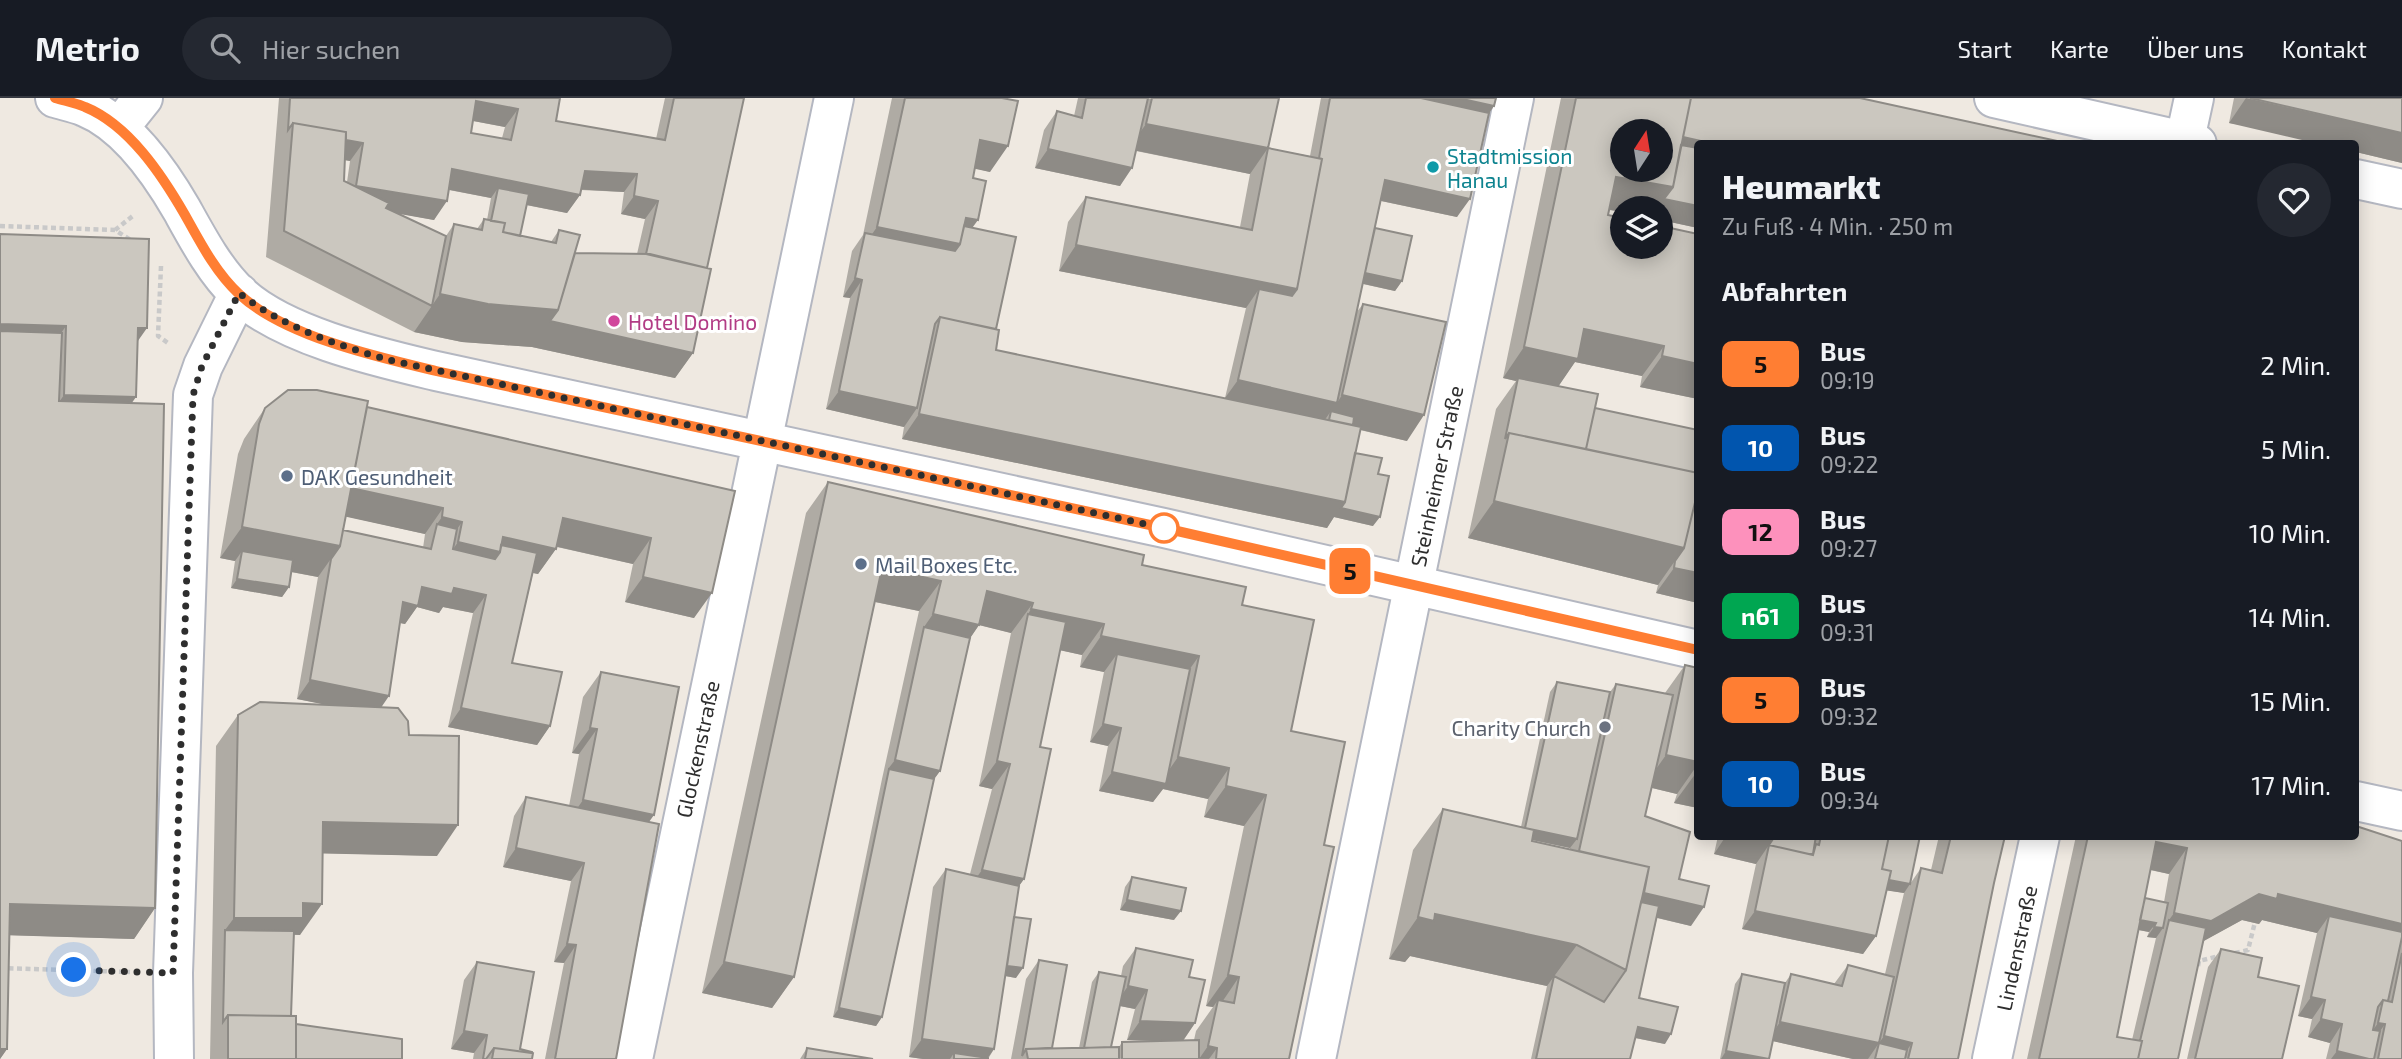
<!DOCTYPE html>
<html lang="de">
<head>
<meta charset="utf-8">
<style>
	:root { --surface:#171b24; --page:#242831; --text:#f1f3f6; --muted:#9ea1a6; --line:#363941 }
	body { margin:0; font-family:"Exo 2",sans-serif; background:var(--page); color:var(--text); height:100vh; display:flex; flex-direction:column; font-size:26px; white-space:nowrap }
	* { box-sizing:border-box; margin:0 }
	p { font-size:23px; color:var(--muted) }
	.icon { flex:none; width:38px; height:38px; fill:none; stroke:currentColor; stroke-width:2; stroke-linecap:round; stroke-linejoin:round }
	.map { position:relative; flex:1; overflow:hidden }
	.details { position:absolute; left:1694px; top:42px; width:665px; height:700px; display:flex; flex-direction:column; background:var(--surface); border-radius:7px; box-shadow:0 4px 18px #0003 }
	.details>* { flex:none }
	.badge { padding:0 14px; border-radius:10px; font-size:24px; line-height:46px }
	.needle { width:46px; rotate:12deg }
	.controls { position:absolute; left:1610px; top:21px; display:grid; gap:14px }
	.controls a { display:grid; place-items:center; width:63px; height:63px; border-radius:50%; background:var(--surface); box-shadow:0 4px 18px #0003; font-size:35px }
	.you { position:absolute; width:35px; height:35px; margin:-18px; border:5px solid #fff; border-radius:50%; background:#1a73e8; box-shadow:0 0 0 10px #1a73e833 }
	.map>.badge { position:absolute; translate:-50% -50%; box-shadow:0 0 0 4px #fff }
	h2 { padding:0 28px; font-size:26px; line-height:63px }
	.round { display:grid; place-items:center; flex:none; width:74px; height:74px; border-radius:37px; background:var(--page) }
	.summary { display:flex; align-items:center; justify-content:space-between; height:119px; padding:0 28px }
	h1 { font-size:33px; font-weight:800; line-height:52px }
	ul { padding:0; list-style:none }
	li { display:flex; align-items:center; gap:21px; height:84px; padding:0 28px }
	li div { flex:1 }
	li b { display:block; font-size:26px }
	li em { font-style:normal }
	li .badge { min-width:77px; font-weight:700; text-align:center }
	header { display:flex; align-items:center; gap:42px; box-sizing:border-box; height:98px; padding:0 35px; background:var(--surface); border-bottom:2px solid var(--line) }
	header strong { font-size:33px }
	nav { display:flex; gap:38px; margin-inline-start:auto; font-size:24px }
	.search { width:490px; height:63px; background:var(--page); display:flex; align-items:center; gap:18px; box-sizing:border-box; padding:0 24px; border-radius:38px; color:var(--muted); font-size:26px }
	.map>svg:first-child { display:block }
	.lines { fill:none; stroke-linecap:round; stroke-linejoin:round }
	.street-casing { stroke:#b4b7c1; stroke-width:42 }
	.path { stroke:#c9c9c9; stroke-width:4.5; stroke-dasharray:5 3.5; stroke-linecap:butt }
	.street { stroke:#fff; stroke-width:38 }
	.wall { fill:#afaba4; fill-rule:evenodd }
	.shaded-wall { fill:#8e8b86 }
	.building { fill:#cbc7bf; stroke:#8e8b86; stroke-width:2; fill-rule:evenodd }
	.line-casing { stroke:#fff; stroke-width:16 }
	.line { stroke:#ff7e33; stroke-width:10 }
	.walk { stroke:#2e2e2e; stroke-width:7; stroke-dasharray:0 12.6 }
	.culture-dot { fill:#0f9aa8; stroke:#fff; stroke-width:2.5 }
	.hotel-dot { fill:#d1479c; stroke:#fff; stroke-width:2.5 }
	.service-dot { fill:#5c6f8a; stroke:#fff; stroke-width:2.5 }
	.stop-dot { fill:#fff; stroke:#ff7e33; stroke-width:3.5 }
	.worship-dot { fill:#6b7280; stroke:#fff; stroke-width:2.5 }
	.labels { text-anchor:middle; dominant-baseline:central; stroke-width:6; stroke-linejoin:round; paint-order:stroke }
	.culture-label { font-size:21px; fill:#0d838f; stroke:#fff; text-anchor:start }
	.hotel-label { font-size:21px; fill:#b23c85; stroke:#fff; text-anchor:start }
	.service-label { font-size:21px; fill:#4e5e75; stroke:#fff; text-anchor:start }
	.street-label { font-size:21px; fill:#2e2e2e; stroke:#fff }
	.worship-label { font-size:21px; fill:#5b616d; stroke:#fff; text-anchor:end }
</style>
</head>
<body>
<header>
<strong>Metrio</strong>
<div class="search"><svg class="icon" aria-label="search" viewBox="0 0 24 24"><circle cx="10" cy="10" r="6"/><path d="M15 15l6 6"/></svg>Hier suchen</div>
<nav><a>Start</a><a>Karte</a><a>Über uns</a><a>Kontakt</a></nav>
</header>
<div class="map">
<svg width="2402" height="961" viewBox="0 0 2402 961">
	<rect width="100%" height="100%" fill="#efe9e1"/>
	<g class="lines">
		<g class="street-casing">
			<path id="street" d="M55 0C65 3 76 5 85 9 127 26 160 74 182 112 198 141 215 173 239 196 284 238 377 259 436 273L1164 430 1698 552
				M1994 0 2197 46
				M119 30 143 0
				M2184 46 2194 0
				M2356 81 2402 91
				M2356 703 2402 713
				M174 961 173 875 193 297 203 268 239 195
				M633 961 834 0
				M1316 961 1514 0
				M1992 961 2040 738"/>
		</g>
		<path class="path" d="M0 128 115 132 132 143
			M115 132 134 117
			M161 168 158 238 168 245
			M2235 855 2248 852 2256 820
			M2198 868 2199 863 2219 858
			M0 870 130 874"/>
		<use href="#street" class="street"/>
	</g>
	<path class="wall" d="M279 0H560L556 23 656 41 665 0H744L707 170 693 255 675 280 532 249 462 244 414 234 266 159ZM473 23 505 29 502 40 471 35ZM345 62 350 63 347 84 344 83ZM449 92 491 100 487 122 484 121 477 131 454 126 446 138 397 115 434 122ZM581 92 624 94 621 116 645 121 637 156 575 155 559 132 551 144 520 138 526 107 567 115 580 97Z
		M892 0H1003L990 74 974 70 973 80V129L996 231V252L1225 300 1246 210 1059 173 1068 124 1086 99 1240 129 1250 76 1136 53 1120 88 1035 70 1044 32 1057 13 1074 18 1078 0H1279L1268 50 1310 58 1321 0H1496L1494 8 1489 15 1457 119 1381 103 1375 130 1402 183 1395 193 1363 186 1356 215 1363 206 1407 343 1360 332 1355 355 1378 376 1373 428 1334 419 1327 430 902 341 904 329 826 311 850 200 843 199 852 153 863 137Z
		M1561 0H1860L1698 46V130L1661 122 1622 110V114L1609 112 1608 117 1698 136V301L1640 289 1642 278 1575 264 1558 288 1595 310 1698 332V505L1656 495 1658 487 1468 440 1496 311 1516 283 1503 280Z
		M2234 0H2402V65L2356 54V46L2229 25Z
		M0 136 137 244 131 305 155 810 134 841 9 837 7 951 0 961Z
		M367 309 735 393 694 520 625 504 633 466 557 449 538 476 533 475 512 565 550 628 537 647 448 629 473 515 443 509 439 515 417 509 405 526 400 525 381 609 409 637 437 758 322 755 300 837H294L291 918 296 926 402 961H210L216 648 238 617 329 607 297 601 318 479 291 474 289 489 282 499 231 490 235 463 220 460 238 356 244 341 265 310ZM345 418 425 436 423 450 343 432Z
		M828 384 1142 467 1242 507 1291 633 1324 747 1289 961H1011L1026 881 1039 862 1052 950H1079L1092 884 1099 874 1121 878 1123 868 1136 850 1189 879 1195 925 1183 943 1194 942 1196 933 1213 909 1206 908 1244 728 1204 719 1208 701 1163 691 1153 704 1099 693 1108 648 1090 644 1104 574 1080 569 1082 557 1060 552 1040 649 1024 781 1019 788 1014 819 1016 880 1005 878 994 951 988 961H923L909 959 933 789 946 771 970 776 992 691 979 688 1011 535 979 527 970 540 940 673 934 681 882 919 876 928 833 919 882 681 919 513 875 504 794 879 772 910 702 895 806 415ZM1120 908 1135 911 1127 942 1165 943 1122 944 1119 949H1111Z
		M1685 567 1698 570V710L1674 705 1677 696 1652 690 1645 718 1679 781 1691 828 1657 820 1639 900 1665 946 1635 940 1630 961H1531L1547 888 1410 858 1405 864 1389 861 1413 752 1443 711 1521 729 1550 594 1557 584 1610 594 1616 586 1665 595ZM1532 742 1570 750V751L1532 743Z
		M601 574 649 724 616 961H545L564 865 554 864 571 783 503 769 514 718 526 699 569 708 579 656 572 655 583 599Z
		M1718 738H1920L1910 786 1921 770 1931 772 1939 738H2005L1994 785 1958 961H1853L1773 943 1769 961H1720L1735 886 1742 876 1785 885 1791 876 1834 886 1848 867 1885 876 1904 795 1886 792 1876 838 1863 856 1742 831 1756 766 1714 756Z
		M2076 738H2356L2394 741 2402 743V961H2326L2330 945 2308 939 2312 921 2298 918 2317 835 2262 822 2259 826 2242 822 2203 843 2178 961H2027ZM2150 772 2169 776 2164 804 2145 800ZM2138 832 2149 834 2147 839 2156 840 2132 942 2117 939Z
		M1132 779 1174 822 1120 812 1125 789Z
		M2221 851 2258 879 2282 961H2187L2208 869Z
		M477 864 520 951 532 961H473L474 955 451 951 464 882Z
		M807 950 873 961H800Z"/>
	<path class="shaded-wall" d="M1363 0H1458L1494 8 1477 33Z
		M2246 0 2402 35V65L2356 54V46H2319L2229 25Z
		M476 3 518 11 505 29 463 21Z
		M1146 26 1268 50 1250 76 1128 51Z
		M292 33 363 45 350 63 291 53Z
		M1681 39 1714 46H1698V71L1672 66Z
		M980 42 1008 48 990 74 962 68Z
		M1048 51 1132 70 1120 88 1035 70Z
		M452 71 580 97 567 115 496 101 498 90 491 100 440 90Z
		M585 73 637 76 624 94 572 91Z
		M1616 79 1673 89 1698 108V130L1661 122V110H1622V114L1595 109Z
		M1385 82 1470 101 1457 119 1372 101Z
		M356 88 447 103 434 122 343 106Z
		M634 98 658 103 645 121 621 116Z
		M966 120 978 122 942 171 861 152 877 129Z
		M1076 147 1297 191 1279 216 1259 191 1246 210 1059 173Z
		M1362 175 1402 183 1395 193 1355 184Z
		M855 180 862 182 850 200 843 199Z
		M440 196 558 212 693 255 675 280 532 249 462 244 414 234Z
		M0 226 66 228 40 265 0 264Z
		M138 230H147L121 267Z
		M1584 231 1664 248 1642 278 1575 264 1556 292 1518 280 1516 283 1503 280 1524 249Z
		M1662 258 1698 266V301L1640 289Z
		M1238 282 1337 305 1342 297 1424 317 1407 343 1328 324 1331 313 1324 323 1225 300Z
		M839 293 917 310 904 329 826 311Z
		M64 297 136 299 110 336 38 334Z
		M919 316 1345 404 1380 419 1373 428 1334 419 1327 430 902 341Z
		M347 389 443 410 425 436 329 415Z
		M1494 403 1684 450 1658 487 1468 440Z
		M442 419 462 424 444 450 437 426Z
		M563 420 651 440 633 466 545 446Z
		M242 429 340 448 318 479 240 464 242 453 235 463 220 460Z
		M503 439 556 451 538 476 491 466 440 470 458 444Z
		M882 470 941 483 919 513 861 501Z
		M1674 470 1698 475V505L1656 495Z
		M643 479 712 495 694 520 625 504Z
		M237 481 289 489 282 499 231 490Z
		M422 489 454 490 486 497 473 515 443 509 439 515 417 509 405 526 391 523 403 504Z
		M987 493 1033 505 1011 535 979 527 958 558 924 529 933 516Z
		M1031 511 1104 526 1082 557 1022 544 1028 516Z
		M1101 538 1199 558 1177 589 1117 556 1104 574 1080 569Z
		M310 582 389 598 376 617 297 601Z
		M461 610 550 628 537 647 448 629Z
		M1103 626 1121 630 1108 648 1090 644Z
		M590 630 597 631 579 656 572 655Z
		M1666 657 1698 664V666L1677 696 1644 688Z
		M1178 659 1229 670 1208 701 1163 691 1153 704 1099 693 1112 674 1160 685Z
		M895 662 940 673 927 691 888 671Z
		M997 663 1010 666 992 691 979 688Z
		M1696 675H1698V710L1674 705Z
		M1226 688 1266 697 1244 728 1204 719Z
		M583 702 654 717 636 742 565 728Z
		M323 724 458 727 437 758 301 755Z
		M1525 730 1577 741 1570 750 1518 739Z
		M1726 738H1775L1756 766 1714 756Z
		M2156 744 2187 750 2169 776 2138 769Z
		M516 750 584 765 571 783 503 769Z
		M982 772 1024 781 1006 806 964 797Z
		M1573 779 1704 809 1691 828 1625 812Z
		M1876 780 1910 786 1904 795 1870 790Z
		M2259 796H2278L2402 826V836L2329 818 2317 835 2262 822 2259 826 2242 822 2193 849 2169 822 2174 815Z
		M1127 802 1181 813 1174 822 1120 812Z
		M303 805 322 806 300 837 225 832 234 820Z
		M10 806 155 810 134 841 0 837Z
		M1755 813 1876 838 1863 856 1742 831Z
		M1435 816 1577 847 1547 888 1410 858 1405 864 1389 861 1418 819Z
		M2138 821 2156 825 2149 834 2134 831Z
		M2154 829 2163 830 2156 840 2147 839Z
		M567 846 576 847 564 865 554 864Z
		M724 864 794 879 772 910 702 895Z
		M1002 867 1023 870 1016 880 995 876Z
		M1228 877 1239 879 1218 910V902L1213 909 1206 908Z
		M1128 888 1147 892 1135 911 1115 907Z
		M2311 899 2325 902 2312 921 2298 918Z
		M839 910 882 919 876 928 833 919Z
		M2321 921 2342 926 2330 945 2308 939Z
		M1140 923 1195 925 1182 944 1127 942Z
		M1780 924 1879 945 1868 961H1853L1768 942Z
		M2378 925 2385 926 2367 952 2360 950Z
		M1638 929 1671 936 1665 946 1631 939Z
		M464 933 487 937 474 955 451 951Z
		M1884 938 1912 945 1901 961 1879 945Z
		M922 941 994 951 987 961 954 955 950 961H923L909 959Z
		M1208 948 1217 950 1209 961H1199Z
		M0 951H7L0 961Z
		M1726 953 1769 961H1721Z
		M2337 953 2369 961H2331Z"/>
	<path class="building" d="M290 0H560L556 23 665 42 674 0H744L707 170 646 156 658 103 634 98 637 76 585 73 580 97 452 71 447 103 356 88 363 45 346 42V34L293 25 288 32ZM476 3 518 11 511 42 471 35Z
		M905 0H1002L1018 3 1008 48 980 42 973 80 986 83 978 122 966 120 960 146 877 129Z
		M1086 0H1148L1132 70 1048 51 1057 13 1082 20Z
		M1152 0H1279L1268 50 1146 26Z
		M1330 0H1421L1489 15 1470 101 1385 82 1337 305 1238 282 1259 191 1292 198 1297 191 1322 61 1319 60Z
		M1458 0H1496L1494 8Z
		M1576 0H1691L1673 89 1616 79 1608 117 1622 120V149H1661V128L1698 136V266L1662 258 1664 248 1584 231 1578 261 1524 249ZM1622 33H1661V72H1622Z
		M1691 0H1860L2071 46H1714L1683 39Z
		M2250 0H2402V35Z
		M293 25 346 34 344 83 389 105 386 110 446 138 432 208 284 133Z
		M1681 47 1698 50V108L1664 101 1673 89Z
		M1268 50 1322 61 1297 191 1076 147 1086 99 1252 132Z
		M498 90 529 96 520 138 503 134 505 125 491 123Z
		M484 121 505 125 503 134 556 145 559 132 580 137 558 212 488 206 440 196 454 126 482 132Z
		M964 128 1016 139 996 231 940 219 935 226 917 310 839 293 862 182 855 180 865 135 955 153 960 146Z
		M1375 130 1412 138 1402 183 1365 175Z
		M0 136 149 141 147 230H138L136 299 64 297 66 228 0 226Z
		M575 155 650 156 711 171 693 255 550 223 558 212Z
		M1363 206 1446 224 1424 317 1342 297Z
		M940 219 999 232 996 252 1361 329 1345 404 919 316Z
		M0 233 62 235 59 303 164 306 155 810 10 806 7 951H0Z
		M1518 280 1598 296 1586 351 1509 335 1505 341Z
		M288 292H317L368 303 340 448 242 429 259 326 265 310Z
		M367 309 735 393 712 495 643 479 651 440 563 420 556 451 503 439 500 454 458 444 462 424 442 419 443 410 351 390Z
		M1595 310 1698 332V375L1586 351Z
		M1331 313 1354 319 1353 327 1329 322Z
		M1509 335 1698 375V392L1684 450 1494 403Z
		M1355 355 1382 360 1378 376 1389 378 1380 419 1341 410 1345 404Z
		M828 384 1144 457 1142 467 1246 489 1242 507 1314 522 1291 633 1345 644 1324 747 1334 749 1289 961H1216L1217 950 1208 948 1218 902 1234 905 1239 879 1228 877 1266 697 1226 688 1229 670 1178 659 1199 558 1101 538 1104 526 1031 511 1033 505 987 493 979 527 933 516 941 483 882 470 794 879 724 864Z
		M1698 392V475L1674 470 1675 463 1684 450Z
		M437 426 457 431 453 451 495 461 500 454 501 447 537 455 512 565 562 574 550 628 461 610 486 497 454 490 452 496 422 489 418 508 403 504 389 598 310 582 331 461 340 448 343 432 431 451Z
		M242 453 293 462 289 489 237 481Z
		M1028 516 1066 524 1040 649 1051 651 1024 781 982 772 1010 666 997 663Z
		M924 529 970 540 940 673 895 662Z
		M1117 556 1190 571 1166 686 1112 674 1121 630 1103 626Z
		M1685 567 1698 570V664L1666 657Z
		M601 574 679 589 654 717 583 702 597 631 590 630Z
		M1557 584 1610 594 1577 741 1525 730Z
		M1616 586 1673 597 1645 718 1690 734 1679 781 1709 788 1704 809 1644 795 1649 769 1579 753Z
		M260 604 398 610 408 623 409 637 459 638 458 727 323 724 322 806 303 805V820H234L238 617Z
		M889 671 934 681 882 919 839 910Z
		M526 699 659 726 616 961H555L576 847 567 846 584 765 516 750Z
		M1443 711 1534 732 1532 743 1649 769 1626 872 1577 847 1435 816 1434 823 1418 819Z
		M2356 728 2402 743V826L2278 796 2277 801 2259 796 2211 823 2174 815 2187 750 2156 744 2117 939 2142 943 2138 961H2039L2088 738H2356Z
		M1775 738H1816L1813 756H1809L1769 747Z
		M1821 738H1889L1882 771 1891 773 1876 838 1755 813 1769 747 1813 757 1816 746 1819 747Z
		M1889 738H1920L1910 786 1889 782 1891 773 1882 771Z
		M1951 738H2005L1994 785 1958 961H1908L1912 945 1884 938 1921 770 1942 775Z
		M946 771 1019 788 994 951 922 941Z
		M1132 779 1186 790 1181 813 1127 802Z
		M2145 800 2168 805 2163 830 2154 829 2156 825 2140 822Z
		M1641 804 1659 808 1639 900 1678 909 1671 936 1638 929 1630 961H1536L1554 878 1604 904 1626 872Z
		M2329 818 2402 834V839L2388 903 2383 902 2378 909 2373 932 2380 933 2374 961H2369L2337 953 2342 926 2321 921 2325 902 2311 899Z
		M1014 819 1031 821 1023 870 1007 868Z
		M2169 822 2206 830 2178 961H2138L2142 943H2140Z
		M225 832 294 833 291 918 228 917 223 924Z
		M1136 850 1193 862 1189 879 1205 882 1195 925 1140 923 1147 892 1128 888Z
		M2221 851 2262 860 2258 879 2299 888 2282 961H2195Z
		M2402 855V961H2378L2385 926 2378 925 2383 902 2392 904Z
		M1039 862 1067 867 1052 950 1026 951 1022 958Z
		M477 864 534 874 520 951 532 954V955L494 950 486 961H483L487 937 464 933Z
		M1848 867 1894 879 1879 945 1780 924 1791 876 1842 888Z
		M1099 874 1126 879 1111 949 1084 950Z
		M1742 876 1785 885 1769 961 1726 953Z
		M228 917 296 918V961H228Z
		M296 926 402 941V961H296Z
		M1199 942V961H1122V944Z
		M1879 945 1907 952 1905 961H1875Z
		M1119 949V961H1028L1026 951Z
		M494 950 533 955 532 961H492Z
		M807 950 873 961H805Z
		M954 955 988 960V961H954Z"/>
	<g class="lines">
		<g class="line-casing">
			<path id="line" d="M55 0C65 3 76 5 85 9 129 27 162 77 185 117 200 144 216 175 239 196 284 238 377 259 436 273L1164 430 1698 552"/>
		</g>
		<use href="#line" class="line"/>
		<path class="walk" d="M74 872 173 875 193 297 202 268 239 195C283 229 337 247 389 262L1164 430"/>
	</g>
	<circle class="culture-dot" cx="1433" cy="69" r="7"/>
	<circle class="hotel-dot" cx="614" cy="223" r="7"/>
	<g class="service-dot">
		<circle cx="287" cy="378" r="7"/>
		<circle cx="861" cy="466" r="7"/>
	</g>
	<circle class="stop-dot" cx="1164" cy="430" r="14"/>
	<circle class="worship-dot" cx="1605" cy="629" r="7"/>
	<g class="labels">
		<g class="culture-label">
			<text x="1447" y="57">Stadtmission<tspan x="1447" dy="24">Hanau</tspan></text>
		</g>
		<g class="hotel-label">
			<text x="628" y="223">Hotel Domino</text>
		</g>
		<g class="service-label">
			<text x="301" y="378">DAK Gesundheit</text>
			<text x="875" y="466">Mail Boxes Etc.</text>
		</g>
		<g class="street-label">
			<text transform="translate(1436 378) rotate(-78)">Steinheimer Straße</text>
			<text transform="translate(697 651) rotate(-78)">Glockenstraße</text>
			<text transform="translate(2016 850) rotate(-78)">Lindenstraße</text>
		</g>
		<g class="worship-label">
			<text x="1591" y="629">Charity Church</text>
		</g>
	</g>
</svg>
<div class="controls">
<a><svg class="needle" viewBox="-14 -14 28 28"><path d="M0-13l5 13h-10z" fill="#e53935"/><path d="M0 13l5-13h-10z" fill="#9ea1a6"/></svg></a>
<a><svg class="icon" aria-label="layers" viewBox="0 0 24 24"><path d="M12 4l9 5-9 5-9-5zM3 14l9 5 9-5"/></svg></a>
</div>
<div class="you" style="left:74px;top:872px"></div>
<b class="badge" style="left:1350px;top:473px;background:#ff7e33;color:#111">5</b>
<section class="details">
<div class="summary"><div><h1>Heumarkt</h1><p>Zu Fuß · 4 Min. · 250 m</p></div><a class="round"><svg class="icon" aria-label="heart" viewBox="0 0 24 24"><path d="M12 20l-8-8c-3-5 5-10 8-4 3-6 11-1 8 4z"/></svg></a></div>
<h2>Abfahrten</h2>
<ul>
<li><span class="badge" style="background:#ff7e33;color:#111">5</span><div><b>Bus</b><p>09:19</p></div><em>2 Min.</em></li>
<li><span class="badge" style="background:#0155ae;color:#fff">10</span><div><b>Bus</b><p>09:22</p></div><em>5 Min.</em></li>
<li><span class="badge" style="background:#fd91bc;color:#111">12</span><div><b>Bus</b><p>09:27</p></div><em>10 Min.</em></li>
<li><span class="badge" style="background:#00a651;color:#fff">n61</span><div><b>Bus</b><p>09:31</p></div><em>14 Min.</em></li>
<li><span class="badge" style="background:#ff7e33;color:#111">5</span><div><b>Bus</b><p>09:32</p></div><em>15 Min.</em></li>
<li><span class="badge" style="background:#0155ae;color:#fff">10</span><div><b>Bus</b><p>09:34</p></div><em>17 Min.</em></li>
</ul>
</section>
</div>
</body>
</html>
